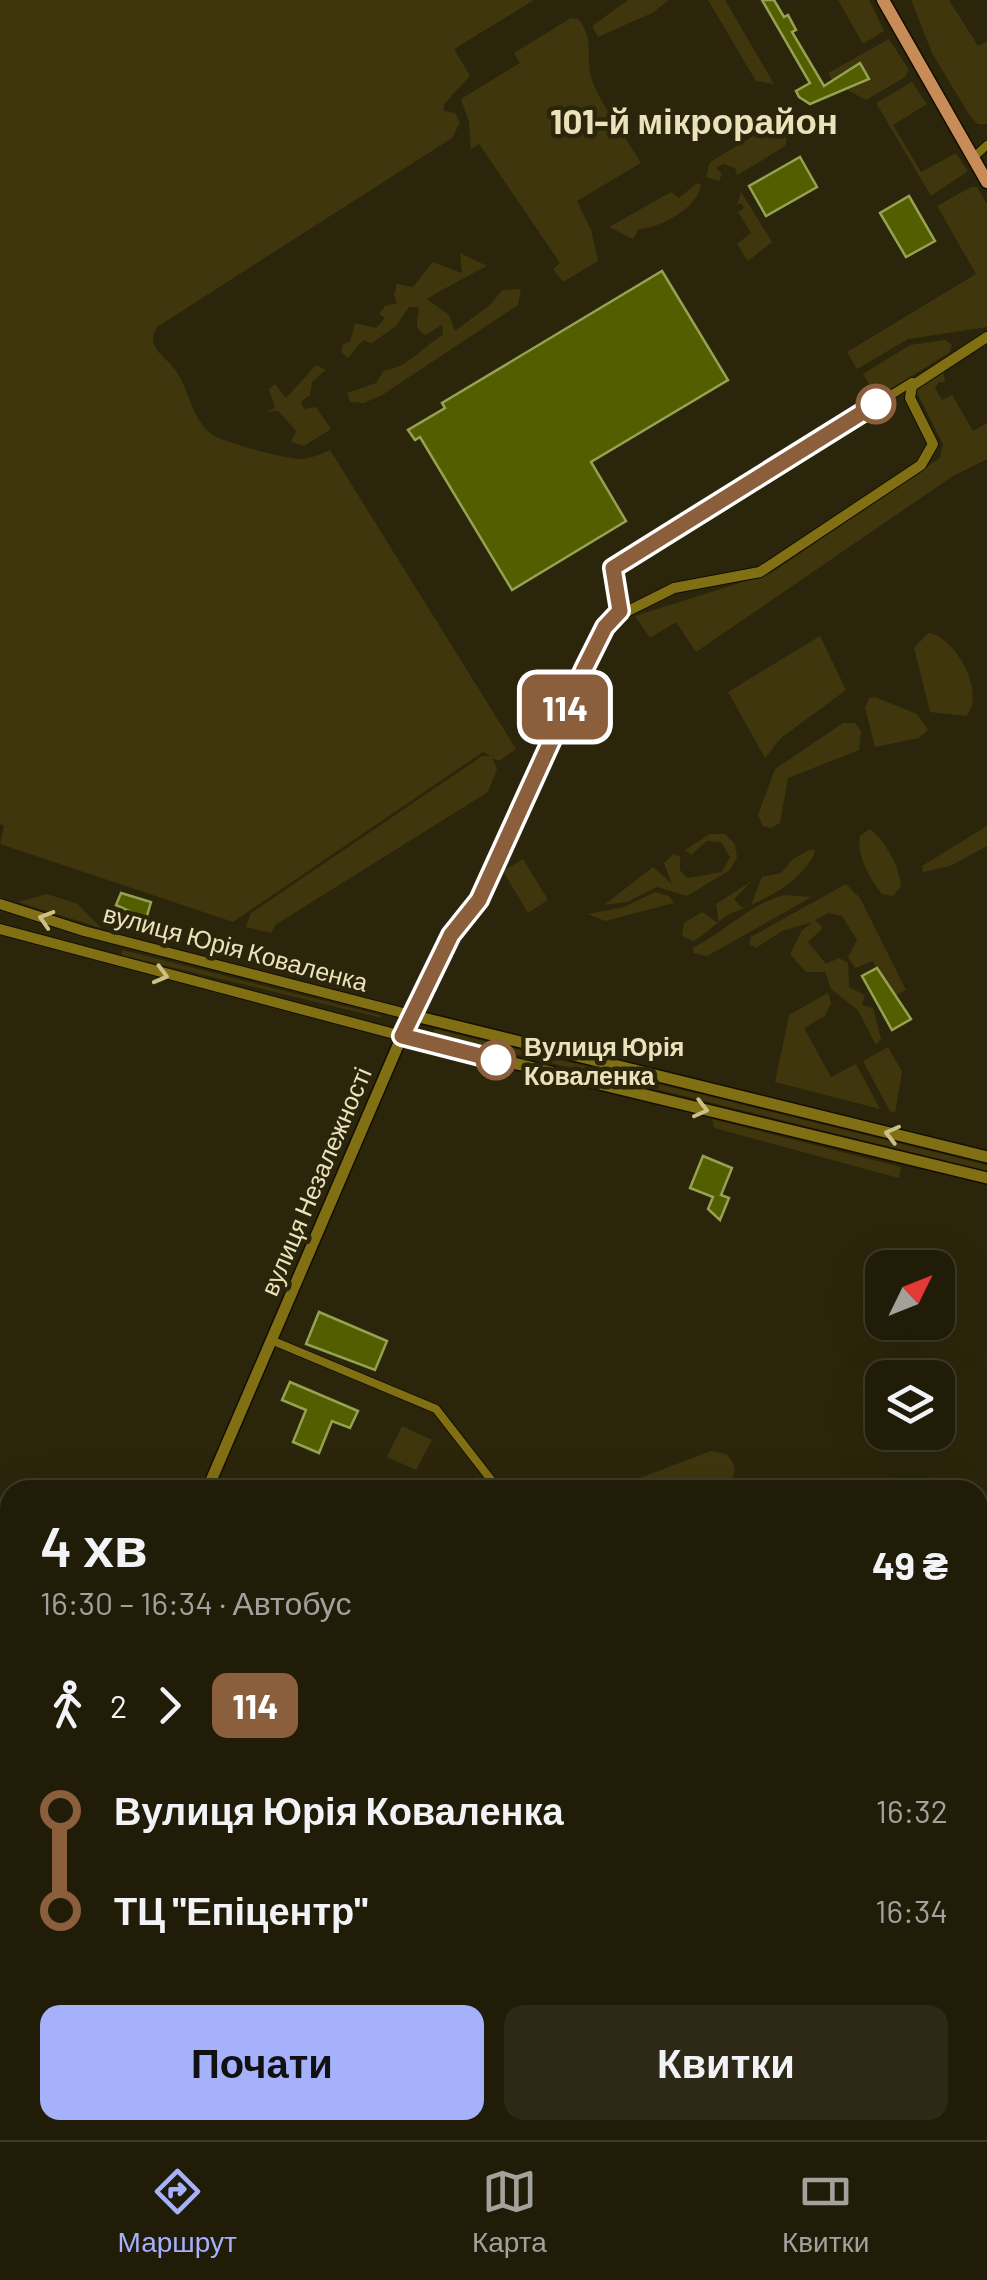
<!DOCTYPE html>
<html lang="uk">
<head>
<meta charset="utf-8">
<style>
	:root { --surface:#201c08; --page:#2d2916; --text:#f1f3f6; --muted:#a2a19c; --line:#3d3a29; --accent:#a6b1fc }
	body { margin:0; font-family:Barlow,sans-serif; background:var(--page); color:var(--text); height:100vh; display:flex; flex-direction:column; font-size:38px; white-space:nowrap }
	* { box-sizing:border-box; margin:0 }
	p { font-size:32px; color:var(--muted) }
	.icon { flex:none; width:55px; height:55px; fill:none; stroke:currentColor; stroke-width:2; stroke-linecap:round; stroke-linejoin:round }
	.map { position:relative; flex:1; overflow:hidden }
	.side { position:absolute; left:0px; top:1480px; width:988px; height:660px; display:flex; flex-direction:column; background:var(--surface); border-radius:30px 30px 0 0; box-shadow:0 10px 40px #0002,0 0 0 2px var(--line) }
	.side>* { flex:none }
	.badge { padding:0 20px; border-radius:15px; font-size:35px; line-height:65px }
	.needle { width:65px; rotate:47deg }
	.buttons { position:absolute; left:865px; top:1250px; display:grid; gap:20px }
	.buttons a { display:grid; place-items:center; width:90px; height:90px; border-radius:20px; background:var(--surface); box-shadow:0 10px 40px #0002,0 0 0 2px var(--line); font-size:50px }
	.map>.badge { position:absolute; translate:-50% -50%; box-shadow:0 0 0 5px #fff }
	.legs { display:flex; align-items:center; gap:15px; height:110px; padding:0 40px; font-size:32px }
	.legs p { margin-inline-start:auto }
	.overview { display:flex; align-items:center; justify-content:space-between; height:170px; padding:0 40px }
	h1 { font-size:55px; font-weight:600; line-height:75px }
	.button { display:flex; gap:20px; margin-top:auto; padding:20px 40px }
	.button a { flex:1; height:115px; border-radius:20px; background:var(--accent); color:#111; font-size:40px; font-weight:600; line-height:115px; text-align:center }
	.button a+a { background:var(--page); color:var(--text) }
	ul { padding:0 40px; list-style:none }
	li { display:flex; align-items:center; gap:35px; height:100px; font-size:38px }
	li i { display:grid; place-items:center; width:15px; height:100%; margin:0 12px; background:currentColor }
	li i::after { content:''; width:25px; height:25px; margin:-12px; border:8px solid; border-radius:50%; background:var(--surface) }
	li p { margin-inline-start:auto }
	li:first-child i { background:linear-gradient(#0000 50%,currentColor 0) }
	li:last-child i { background:linear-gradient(currentColor 50%,#0000 0) }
	.tab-bar { display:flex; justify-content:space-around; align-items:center; height:140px; border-top:2px solid var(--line); background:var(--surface); font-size:28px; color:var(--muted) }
	.tab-bar a { display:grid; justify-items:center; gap:5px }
	.tab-bar .selected { color:var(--accent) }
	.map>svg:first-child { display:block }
	.green { fill:#3f360e }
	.building { fill:#535e00; stroke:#94a252; stroke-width:2.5 }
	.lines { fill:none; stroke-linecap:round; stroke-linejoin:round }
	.minor-casing { stroke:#140e00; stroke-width:10 }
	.tertiary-casing { stroke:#140e00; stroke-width:12 }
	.secondary-casing { stroke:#140e00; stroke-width:14 }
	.primary-casing { stroke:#140e00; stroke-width:15 }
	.minor { stroke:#816f13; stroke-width:8 }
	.tertiary { stroke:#816f13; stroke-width:10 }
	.secondary { stroke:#816f13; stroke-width:11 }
	.primary { stroke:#c78c58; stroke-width:12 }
	.oneway { stroke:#cac088 }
	.line-1-casing { stroke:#fff; stroke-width:22 }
	.line-1 { stroke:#8b5e3c; stroke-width:15 }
	.stop-1-dot { fill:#fff; stroke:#8b5e3c; stroke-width:5 }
	.labels { text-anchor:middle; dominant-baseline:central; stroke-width:9; stroke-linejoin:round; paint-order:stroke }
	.street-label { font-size:25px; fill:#eae2ba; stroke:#2b260b }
	.stop-label { font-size:25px; font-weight:bold; fill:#eae2ba; stroke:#2b260b; text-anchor:start }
	.district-label { font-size:35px; font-weight:bold; fill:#eae2ba; stroke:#2b260b }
</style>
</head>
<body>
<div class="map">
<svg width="987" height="2140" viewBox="0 0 987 2140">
	<rect width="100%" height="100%" fill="#2b260b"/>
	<path class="green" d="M0 0H534L454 49 470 76 444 104V111L455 113 460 123 452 138 157 327C145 348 164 354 176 371 189 390 192 418 210 433 220 442 286 459 300 459 309 459 322 454 330 450L516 749 499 761 492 758 497 769 488 792 275 925 271 933 246 927 251 913 482 756H491L483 752 233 922 0 844 4 826 0 824Z
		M628 0H669L652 13 598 37 592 26Z
		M708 0H725L774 84 756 81Z
		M838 0H869L884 31 863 44Z
		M911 0H949L978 46 987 41V124H978L970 116 932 53Z
		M571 18 578 19C593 37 587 52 590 72 595 99 627 138 641 163L577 201 591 230 598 261 563 282 553 269 560 263 479 144 471 149 469 122 461 99 520 63 514 53Z
		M889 39 909 70 905 77 866 100 849 91 841 77 833 81 828 73Z
		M912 82 927 104 893 125 921 172 956 153 968 171 931 196 876 103Z
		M788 115 792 118 785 146C780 149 740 174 737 175L735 168 723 164 716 168 722 174 719 181 706 177 710 162Z
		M697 183 701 185C697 208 661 228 639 229L633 239 609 227 671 192 679 198Z
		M971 187H977L987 204V327L908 339 857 369 847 352 976 274 937 206Z
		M741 192 772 242 748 261 737 244 751 233 738 212 744 208 741 203 737 205Z
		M460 253 487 266C465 277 447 287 427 299L449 315 455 331 491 304 502 290 521 289 518 305 382 395 364 403 350 402 347 393 376 383 384 370C406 370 427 343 443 335L442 325 425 335C411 326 420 319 418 307H409L396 326 372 343 363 340 348 358 341 352 343 344 350 342 355 323 376 328 385 318 379 314 385 306 397 303 394 295 397 284 413 287 433 262 462 273Z
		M945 340 952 345 949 353 877 397 863 374 910 345Z
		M316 365 326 370 312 382 310 395 301 402 304 409 316 407 331 429 304 446 291 442 296 431 278 411 266 412 275 408 269 389 275 384 286 398Z
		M943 369 945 382H939L935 388 942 400 952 395 973 431 987 423V459L953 476 696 652 676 622 650 638 635 616 771 573 940 458 943 444 916 391Z
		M928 633C955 635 987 694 966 716L930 712 914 648Z
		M820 636 846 690 781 738 765 758 728 692Z
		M875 697 917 714 928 730 919 738 875 747 865 708 869 698Z
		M843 723H855L861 731 859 750 788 778 780 823 771 828 763 826 758 815 775 769Z
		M987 826V846L950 866 923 872 922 866Z
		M870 829C886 842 899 866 901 886L893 896 882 894C870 879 856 855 860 836Z
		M725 834 735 844 737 857 730 870 687 896 657 887 627 902 604 905 653 867 672 884 664 863 674 854 680 857V870L687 878 722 872 730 857 721 842 707 841 691 855 685 850 710 834Z
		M809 850H815L814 855C795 888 764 899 732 913 720 918 707 934 693 941L682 936 684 923 702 912 719 924 716 904 752 881 734 899 742 908 751 905 762 877 781 873 793 859Z
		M523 859 548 900 528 913 503 871Z
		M846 884 860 898 906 990 893 997 873 961 855 968 848 957 857 940 842 916 828 913 815 920 823 928 808 942 826 964 839 958 848 963 849 987 865 995 862 1005 873 1008 881 1039 876 1045 858 1010 831 989 825 972H806L790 954 802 930 813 922 782 931 756 948 749 944 751 937Z
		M655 892 669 896 674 903 605 921 588 914 624 907Z
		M47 894 78 904 101 928 18 902Z
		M784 895 812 897 707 956 693 953V948C726 931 749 905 784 895Z
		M123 950 380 1015 382 1018 121 955Z
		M828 993 831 1003 825 1016 804 1028 831 1077 856 1064 880 1109 775 1082 789 1015Z
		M435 1029 987 1165V1171L433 1034Z
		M888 1047 902 1072 895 1113 890 1111 863 1061Z
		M712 1119 901 1167 899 1178 714 1128Z
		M402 1426 432 1440 416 1470 387 1457Z
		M711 1451 726 1454C738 1465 737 1478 724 1487L623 1490 632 1481Z"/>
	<path class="building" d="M762 0H774L784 17 788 15 796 30 792 32 824 86 860 63 869 79 810 104 799 97 796 91 810 83Z
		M800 157 817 187 766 216 749 186Z
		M909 196 935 241 906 257 880 213Z
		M662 271 728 380 591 462 626 521 512 590 420 437 415 440 408 430 445 408 442 403Z
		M121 893 151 902 146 919 116 905Z
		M877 968 911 1019 892 1030 862 976Z
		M703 1156 732 1168 721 1195 729 1198 720 1220 708 1209 713 1197 690 1188Z
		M319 1312 387 1341 375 1370 306 1344Z
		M290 1382 358 1411 350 1428 332 1421 319 1453 293 1442 306 1410 282 1400Z
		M987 1805V1866L978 1861V1826Z"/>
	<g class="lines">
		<g class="minor-casing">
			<path id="minor" d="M973 158 987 145
				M620 611 613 568 912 382
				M271 1340 436 1409 499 1490
				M978 1749 987 1727
				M810 2140 814 2130"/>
		</g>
		<g class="tertiary-casing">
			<path id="tertiary" d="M0 904 84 931 411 1015 451 935 479 900 571 695 612 619 674 588 760 572 921 465 933 444 910 398 912 386 987 337
				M0 929 402 1036"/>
		</g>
		<g class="secondary-casing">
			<path id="secondary" d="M402 1036 987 1178
				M207 1490 411 1015 987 1157
				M0 1971 10 1948"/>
		</g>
		<g class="primary-casing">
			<path id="primary" d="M883 0 987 182"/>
		</g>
		<use href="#minor" class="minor"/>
		<use href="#tertiary" class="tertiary"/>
		<use href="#secondary" class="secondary"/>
		<use href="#primary" class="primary"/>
	</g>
	<defs><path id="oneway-chevron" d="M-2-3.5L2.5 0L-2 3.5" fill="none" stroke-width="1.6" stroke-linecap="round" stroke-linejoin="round" transform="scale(2.5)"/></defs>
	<g class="oneway">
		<use href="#oneway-chevron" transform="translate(46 919) rotate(-163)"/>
		<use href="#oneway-chevron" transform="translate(161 975) rotate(15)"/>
		<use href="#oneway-chevron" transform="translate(701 1109) rotate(14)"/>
		<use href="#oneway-chevron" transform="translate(892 1134) rotate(-166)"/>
	</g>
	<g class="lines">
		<g class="line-1-casing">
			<path id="line-1" d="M496 1060 402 1036 451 935 479 900 584 669 605 627 620 611 613 568 876 404"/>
		</g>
		<use href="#line-1" class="line-1"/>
	</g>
	<g class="stop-1-dot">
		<circle cx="876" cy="404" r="18"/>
		<circle cx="496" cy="1060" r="18"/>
	</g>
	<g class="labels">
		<g class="street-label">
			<text transform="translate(236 947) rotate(15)">вулиця Юрія Коваленка</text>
			<text transform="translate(315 1181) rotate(-67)">вулиця Незалежності</text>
		</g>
		<g class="stop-label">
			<text x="524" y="1046">Вулиця Юрія<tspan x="524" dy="29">Коваленка</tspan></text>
		</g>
		<g class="district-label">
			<text x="694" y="120">101-й мікрорайон</text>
		</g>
	</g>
</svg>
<div class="buttons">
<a><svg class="needle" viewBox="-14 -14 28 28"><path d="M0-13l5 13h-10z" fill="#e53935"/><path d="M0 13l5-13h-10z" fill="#a2a19c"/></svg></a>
<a><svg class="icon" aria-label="layers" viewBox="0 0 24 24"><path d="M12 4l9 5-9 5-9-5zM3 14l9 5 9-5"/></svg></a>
</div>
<b class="badge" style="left:565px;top:707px;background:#8b5e3c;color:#fff">114</b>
<section class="side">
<div class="overview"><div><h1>4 хв</h1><p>16:30 – 16:34 · Автобус</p></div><b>49 ₴</b></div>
<div class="legs"><svg class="icon" aria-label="walk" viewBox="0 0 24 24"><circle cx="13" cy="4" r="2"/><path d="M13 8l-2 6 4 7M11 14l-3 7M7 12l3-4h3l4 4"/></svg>2<svg class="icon" aria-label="forward" viewBox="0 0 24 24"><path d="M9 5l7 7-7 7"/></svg><b class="badge" style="background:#8b5e3c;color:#fff">114</b></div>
<ul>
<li><i style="color:#8b5e3c"></i><b>Вулиця Юрія Коваленка</b><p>16:32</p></li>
<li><i style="color:#8b5e3c"></i><b>ТЦ &quot;Епіцентр&quot;</b><p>16:34</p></li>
</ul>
<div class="button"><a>Почати</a><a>Квитки</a></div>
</section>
</div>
<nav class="tab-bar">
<a class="selected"><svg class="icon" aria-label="directions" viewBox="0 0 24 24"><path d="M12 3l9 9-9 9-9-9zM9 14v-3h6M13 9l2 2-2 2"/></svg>Маршрут</a>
<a><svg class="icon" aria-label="map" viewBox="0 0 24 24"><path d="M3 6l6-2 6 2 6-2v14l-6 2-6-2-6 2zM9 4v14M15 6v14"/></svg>Карта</a>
<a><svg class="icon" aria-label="tickets" viewBox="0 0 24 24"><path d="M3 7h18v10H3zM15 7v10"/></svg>Квитки</a>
</nav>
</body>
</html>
